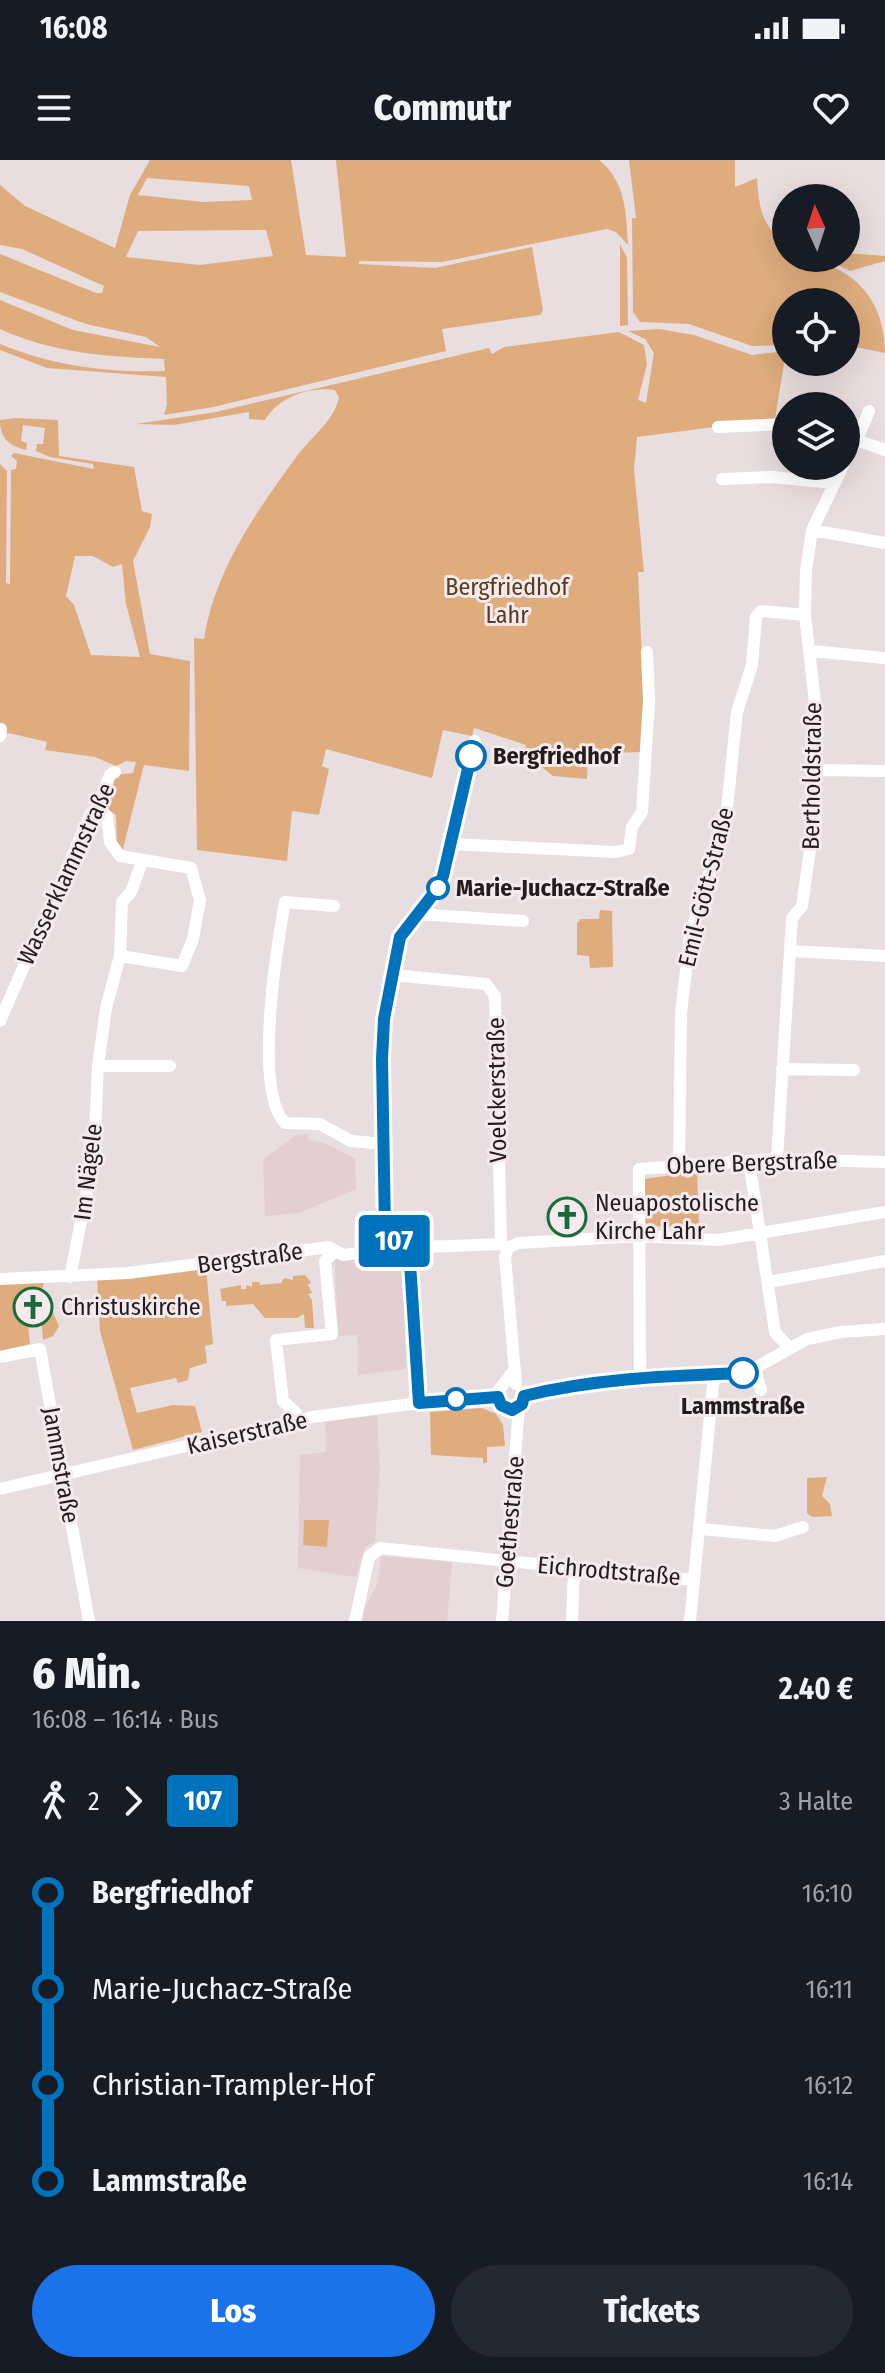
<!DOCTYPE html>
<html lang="de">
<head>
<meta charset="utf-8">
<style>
	:root { --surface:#171b24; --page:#242831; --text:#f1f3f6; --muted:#9ea1a6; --accent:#1a73e8 }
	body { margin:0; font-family:"Fira Sans Condensed",sans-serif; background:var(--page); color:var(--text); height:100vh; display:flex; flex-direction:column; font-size:30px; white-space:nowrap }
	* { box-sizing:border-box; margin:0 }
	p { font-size:26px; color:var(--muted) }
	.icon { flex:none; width:44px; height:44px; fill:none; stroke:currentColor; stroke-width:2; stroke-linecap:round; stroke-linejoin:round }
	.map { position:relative; height:1461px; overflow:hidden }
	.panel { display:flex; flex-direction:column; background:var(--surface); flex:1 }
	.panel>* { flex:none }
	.badge { padding:0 16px; border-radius:6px; font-size:28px; line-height:52px }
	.needle { width:52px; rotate:357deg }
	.buttons { position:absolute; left:772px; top:24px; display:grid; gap:16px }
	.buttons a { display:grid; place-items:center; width:88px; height:88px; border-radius:50%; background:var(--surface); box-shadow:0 8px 32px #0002; font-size:40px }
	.map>.badge { position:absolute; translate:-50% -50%; box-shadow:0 0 0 4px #fff }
	.legs { display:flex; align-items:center; gap:12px; height:88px; padding:0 32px; font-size:26px }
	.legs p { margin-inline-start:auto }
	.overview { display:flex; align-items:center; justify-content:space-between; height:136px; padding:0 32px }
	h1 { font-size:44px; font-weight:800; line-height:60px }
	.action { display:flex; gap:16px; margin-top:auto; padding:16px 32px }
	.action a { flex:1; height:92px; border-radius:48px; background:var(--accent); color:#fff; font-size:32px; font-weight:800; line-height:92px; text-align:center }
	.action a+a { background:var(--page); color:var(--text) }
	ul { padding:0 32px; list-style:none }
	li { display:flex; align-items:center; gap:28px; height:96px; font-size:30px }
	li i { display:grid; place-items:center; width:12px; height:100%; margin:0 10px; background:currentColor }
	li i::after { content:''; width:20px; height:20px; margin:-10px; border:6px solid; border-radius:50%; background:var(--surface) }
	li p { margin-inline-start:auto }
	li:first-child i { background:linear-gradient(#0000 50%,currentColor 0) }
	li:last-child i { background:linear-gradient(currentColor 50%,#0000 0) }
	.status { display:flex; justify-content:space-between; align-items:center; height:56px; padding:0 40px; background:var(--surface); direction:ltr }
	.status svg { height:22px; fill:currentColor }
	header { display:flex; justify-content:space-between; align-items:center; height:104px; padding:0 32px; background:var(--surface); font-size:36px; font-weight:800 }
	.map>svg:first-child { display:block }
	.built { fill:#e3ced2 }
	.green { fill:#dfad7d; fill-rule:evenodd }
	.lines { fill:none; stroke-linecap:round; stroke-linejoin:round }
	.minor { stroke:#fff; stroke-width:12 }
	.line-1-casing { stroke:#fff; stroke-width:18 }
	.line-1 { stroke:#0072bc; stroke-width:12 }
	.stop-1-dot { fill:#fff; stroke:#0072bc; stroke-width:4 }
	.labels { text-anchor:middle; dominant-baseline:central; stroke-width:6; stroke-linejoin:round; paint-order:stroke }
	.park-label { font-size:24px; fill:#5a3c1e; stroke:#f6eaec }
	.stop-label { font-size:24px; font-weight:bold; fill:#221d1e; stroke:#f6eaec; text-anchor:start }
	.street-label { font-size:24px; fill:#221d1e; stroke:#f6eaec }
	.poi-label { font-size:24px; fill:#221d1e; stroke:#f6eaec; text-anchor:start }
</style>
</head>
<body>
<div class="status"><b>16:08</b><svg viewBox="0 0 49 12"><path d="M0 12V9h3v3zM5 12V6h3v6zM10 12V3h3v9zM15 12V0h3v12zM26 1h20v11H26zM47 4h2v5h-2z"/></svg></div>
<header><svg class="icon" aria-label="menu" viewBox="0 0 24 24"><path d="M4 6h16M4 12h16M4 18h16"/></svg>Commutr<svg class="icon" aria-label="heart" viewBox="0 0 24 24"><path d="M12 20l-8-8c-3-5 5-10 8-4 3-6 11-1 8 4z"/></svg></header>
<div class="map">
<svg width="885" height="1461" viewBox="0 0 885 1461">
	<rect width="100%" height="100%" fill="#e8dddf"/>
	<path class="built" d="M309 974 308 980 327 984 355 999 356 1029 299 1053 265 1056 263 999 297 975Z
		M398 1095 407 1103 410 1144H404L405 1160H411V1174L405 1175 406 1209 358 1215 357 1175 338 1176 335 1099Z
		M377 1255 380 1310 375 1382 365 1387 356 1417 298 1408 300 1295 326 1292 325 1262Z
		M381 1396 452 1402 447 1461H362L367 1443 378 1423Z"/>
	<path class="green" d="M150 0H291L306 95 346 97 336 0H599C626 22 626 52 628 85L616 72 607 69 442 102 359 101V104L435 108 532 87 543 150 540 155 442 169 446 191 213 247 164 255 167 244 166 217 47 208 0 190V184C53 206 108 213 165 211L164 199C109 197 52 193 0 169V140L73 170 160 187 146 177 86 164 0 132V94L96 133H102L104 126 22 89 0 85V25L25 46 115 88 130 35ZM147 18 249 26 252 40 203 42 138 35ZM266 70 273 96 200 105 126 97 138 71Z
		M629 0H735V27L757 18C759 47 761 66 786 83V98C845 98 885 133 885 193L846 185V142H786V185L752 186 689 164 640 162 633 152 632 58H636Z
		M620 84 627 98 628 165 620 166Z
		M846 93 885 96V101L850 111 824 98H846Z
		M659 169 694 175 752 195 786 191 775 259 637 277 634 309 644 412H638L644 542 641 592 588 594 587 619 553 616 525 593 526 585 474 568 472 576 443 570 432 618 326 589 322 606 329 609 319 655 292 651 287 701 197 690 194 478 204 479C215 410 256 352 297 296 311 277 335 260 339 237L335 230C308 226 278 238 265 260L249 259V252L174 265 136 264 216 252 489 188 492 194 504 187 619 172 644 185 647 204 638 240 646 243 654 193 645 179 628 171Z
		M15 258 58 260 59 296 134 307 142 351 152 354 150 367 133 401 150 494 190 501 189 611 144 605 122 693 117 686 116 655 103 647 115 615 133 613 136 602 126 601 116 606 95 597 45 590 47 582 0 571V304L7 311 6 423 10 424 11 310 16 309 17 301 11 296 14 293 94 309 93 304 50 297 36 291 37 284H43L45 268 23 265 21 281 27 283 26 290C9 286 0 278 0 260ZM75 396H93L113 407 122 404 126 444 140 497 91 495 74 445 66 436Z
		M600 750 612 751 613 807 590 808 589 796 577 795V763L581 759H599Z
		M697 1012 699 1067 649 1066 645 1063 644 1019 685 1013 686 1018 692 1017V1013Z
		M206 1108 213 1184 205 1186 207 1203 190 1208 188 1220 178 1223 176 1218 130 1228 137 1253 173 1245 195 1246 202 1272 133 1290 100 1171 97 1117Z
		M305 1115 311 1122 308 1125 312 1133 308 1134 312 1140 314 1168H305L304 1154 297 1158H265L253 1144 226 1146V1141H222L220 1129 241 1125V1129H246V1125L252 1127V1122H259L260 1125 281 1123 284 1118 293 1120V1116Z
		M44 1122 43 1128 23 1129V1139L15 1140 18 1154H27L30 1184 0 1191V1123Z
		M51 1148 59 1166 53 1176 43 1180 41 1152Z
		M482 1248 496 1254 503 1265 505 1286 487 1287V1303H483V1298L431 1295 430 1252Z
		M827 1317 822 1336 830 1344 832 1356 812 1357 807 1353V1318Z
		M304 1360H329L327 1387 303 1385Z"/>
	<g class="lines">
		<path class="minor" d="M718 267 786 264
			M846 275 857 280 869 251
			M846 300 857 280 885 290
			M722 319 773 317 833 323
			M812 370 885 383
			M811 491 885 498
			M0 576 1 569
			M817 610 885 611
			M97 649 107 656 110 682 120 696 191 708 200 740 193 779 182 806 120 796 122 742 131 732 142 702
			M451 684 615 692 629 689 632 667 642 652 649 541 647 492
			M334 746 285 742C277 786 253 931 285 963L320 964 351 981 385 984
			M417 754 523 761
			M790 791 885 796
			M393 815 486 824 495 836 501 1084
			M0 861 91 653 97 649 110 615 115 612
			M98 906H170
			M782 909 854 910
			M777 999 792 758 802 746 815 655V542L805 455 806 410 812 370 843 306
			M749 1001 775 1172 788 1187
			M679 1005 681 853 690 776 726 658 737 552 752 505 756 457 761 451 805 455
			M508 1088 518 1083 639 1076 719 1080 885 1052
			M508 1088 505 1097 516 1224
			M70 1117 94 996 98 906 106 848 120 796
			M0 1119 128 1113 329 1087 343 1095 399 1088 501 1084 508 1088
			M769 1122 885 1101
			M0 1197 40 1189 89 1461
			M755 1210 761 1230
			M513 1212 499 1230V1242L509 1250 522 1243
			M640 1217 639 1009 777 999 885 1002
			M524 1236 640 1217 748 1212 807 1179 841 1172 885 1169
			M419 1243 410 1103 385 1068 382 899 384 859 400 777 438 728 443 716 475 581
			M297 1260 296 1253 283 1241 276 1180 332 1174 325 1101 335 1091
			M0 1329 312 1257 419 1243 498 1237
			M701 1369 775 1376 803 1367
			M355 1461 369 1397 380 1388 694 1420
			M502 1461 519 1247
			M572 1461 574 1409
			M690 1461 714 1214"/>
	</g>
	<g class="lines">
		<g class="line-1-casing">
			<path id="line-1" d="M471 596 443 716 438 728 400 777 384 859 382 899 385 1068 410 1103 419 1243 498 1237 501 1245 512 1250 522 1244 524 1236C596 1218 670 1216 743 1213"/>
		</g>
		<use href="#line-1" class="line-1"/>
	</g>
	<defs>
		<g id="church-ring" transform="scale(2)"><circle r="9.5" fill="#f6eaec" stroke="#196b3c" stroke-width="1.5"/><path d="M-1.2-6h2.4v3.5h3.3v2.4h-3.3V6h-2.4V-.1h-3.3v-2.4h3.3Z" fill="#196b3c"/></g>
	</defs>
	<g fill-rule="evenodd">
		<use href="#church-ring" x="567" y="1057"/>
		<use href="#church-ring" x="33" y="1147"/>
	</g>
	<g class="stop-1-dot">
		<circle cx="471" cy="596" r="14"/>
		<circle cx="438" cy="728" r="10"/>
		<circle cx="743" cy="1213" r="14"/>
		<circle cx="456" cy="1239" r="10"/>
	</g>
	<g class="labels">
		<g class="park-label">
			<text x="507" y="427">Bergfriedhof<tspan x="507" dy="28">Lahr</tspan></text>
		</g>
		<g class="stop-label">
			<text x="493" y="596">Bergfriedhof</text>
			<text x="456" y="728">Marie-Juchacz-Straße</text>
			<text x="743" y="1246" text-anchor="middle">Lammstraße</text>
		</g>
		<g class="street-label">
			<text transform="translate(812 616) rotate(-89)">Bertholdstraße</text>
			<text transform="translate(66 714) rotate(-65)">Wasserklammstraße</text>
			<text transform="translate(706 727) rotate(-76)">Emil-Gött-Straße</text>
			<text transform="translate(497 930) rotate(-91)">Voelckerstraße</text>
			<text transform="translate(752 1003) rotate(-2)">Obere Bergstraße</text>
			<text transform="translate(88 1012) rotate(-83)">Im Nägele</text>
			<text transform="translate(250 1098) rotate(-8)">Bergstraße</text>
			<text transform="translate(247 1273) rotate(-13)">Kaiserstraße</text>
			<text transform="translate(61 1305) rotate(80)">Jammstraße</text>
			<text transform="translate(510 1362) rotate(-85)">Goethestraße</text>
			<text transform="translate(609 1411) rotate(5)">Eichrodtstraße</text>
		</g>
		<g class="poi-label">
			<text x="595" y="1043">Neuapostolische<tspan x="595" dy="28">Kirche Lahr</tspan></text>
			<text x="61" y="1147">Christuskirche</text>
		</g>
	</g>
</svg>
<div class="buttons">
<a><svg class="needle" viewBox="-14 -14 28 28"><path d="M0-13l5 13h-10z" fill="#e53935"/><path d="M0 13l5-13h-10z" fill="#9ea1a6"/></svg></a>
<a><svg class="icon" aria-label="locate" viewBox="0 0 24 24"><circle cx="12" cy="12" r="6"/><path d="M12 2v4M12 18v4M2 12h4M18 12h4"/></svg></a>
<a><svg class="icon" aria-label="layers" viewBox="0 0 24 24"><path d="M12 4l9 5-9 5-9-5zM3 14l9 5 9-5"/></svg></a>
</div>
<b class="badge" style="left:394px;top:1081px;background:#0072bc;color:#fff">107</b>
</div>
<section class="panel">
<div class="overview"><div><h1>6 Min.</h1><p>16:08 – 16:14 · Bus</p></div><b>2.40 €</b></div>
<div class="legs"><svg class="icon" aria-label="walk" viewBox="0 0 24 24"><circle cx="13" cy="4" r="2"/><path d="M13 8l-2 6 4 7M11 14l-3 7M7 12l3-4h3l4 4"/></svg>2<svg class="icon" aria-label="forward" viewBox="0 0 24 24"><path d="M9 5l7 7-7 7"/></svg><b class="badge" style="background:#0072bc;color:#fff">107</b><p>3 Halte</p></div>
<ul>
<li><i style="color:#0072bc"></i><b>Bergfriedhof</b><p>16:10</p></li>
<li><i style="color:#0072bc"></i><span>Marie-Juchacz-Straße</span><p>16:11</p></li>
<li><i style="color:#0072bc"></i><span>Christian-Trampler-Hof</span><p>16:12</p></li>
<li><i style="color:#0072bc"></i><b>Lammstraße</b><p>16:14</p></li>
</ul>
<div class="action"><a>Los</a><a>Tickets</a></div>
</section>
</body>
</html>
